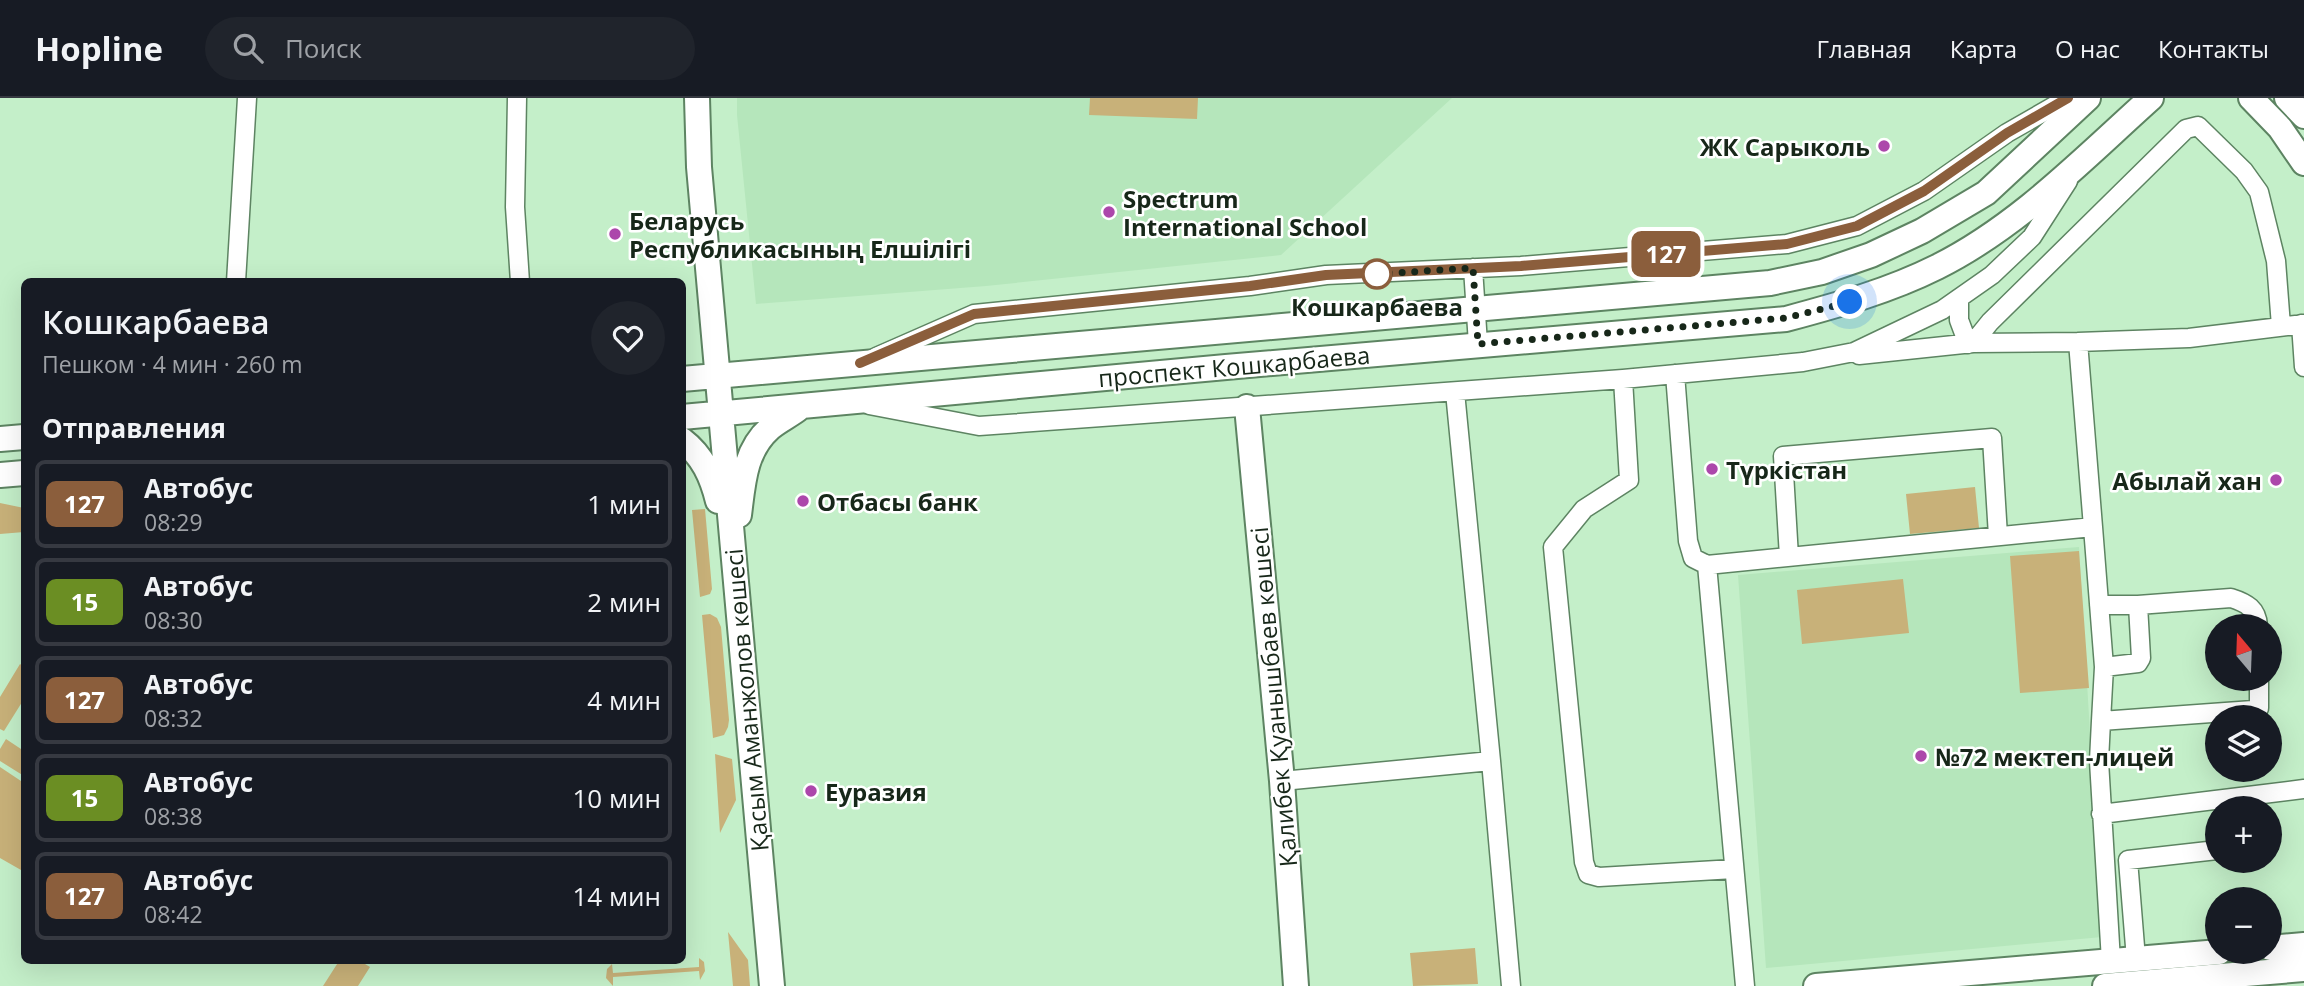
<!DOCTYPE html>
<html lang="ru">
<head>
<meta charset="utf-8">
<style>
	:root { --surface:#171b24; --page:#20242c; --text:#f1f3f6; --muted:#9ea1a6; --line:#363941 }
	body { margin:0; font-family:"Open Sans",sans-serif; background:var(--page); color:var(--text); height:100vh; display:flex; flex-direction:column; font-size:26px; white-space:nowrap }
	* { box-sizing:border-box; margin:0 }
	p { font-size:23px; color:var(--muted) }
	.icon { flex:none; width:38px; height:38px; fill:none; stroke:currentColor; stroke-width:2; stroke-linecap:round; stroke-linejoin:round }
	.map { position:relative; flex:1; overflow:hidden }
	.drawer { position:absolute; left:21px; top:180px; width:665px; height:686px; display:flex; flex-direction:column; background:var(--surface); border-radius:10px; box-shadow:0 7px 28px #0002 }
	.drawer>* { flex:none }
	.badge { padding:0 14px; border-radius:10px; font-size:24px; line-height:46px }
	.needle { width:46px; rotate:341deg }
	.buttons { position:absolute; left:2205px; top:516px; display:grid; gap:14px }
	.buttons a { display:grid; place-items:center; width:77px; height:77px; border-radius:50%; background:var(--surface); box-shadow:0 7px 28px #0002; font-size:35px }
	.you { position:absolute; width:35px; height:35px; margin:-18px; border:5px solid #fff; border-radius:50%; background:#1a73e8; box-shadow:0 0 0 10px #1a73e833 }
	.map>.badge { position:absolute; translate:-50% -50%; box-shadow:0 0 0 4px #fff }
	h2 { padding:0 21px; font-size:26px; line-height:63px }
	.round { display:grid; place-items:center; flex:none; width:74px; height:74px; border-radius:37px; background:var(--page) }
	.overview { display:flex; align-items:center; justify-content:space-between; height:119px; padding:0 21px }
	h1 { font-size:33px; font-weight:600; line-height:52px }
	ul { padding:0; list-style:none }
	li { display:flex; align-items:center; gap:21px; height:88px; margin:0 14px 10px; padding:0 7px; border:4px solid var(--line); border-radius:10px }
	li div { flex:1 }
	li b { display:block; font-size:26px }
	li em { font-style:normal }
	li .badge { min-width:77px; font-weight:700; text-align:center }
	header { display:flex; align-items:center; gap:42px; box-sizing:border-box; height:98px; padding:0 35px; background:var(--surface); border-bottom:2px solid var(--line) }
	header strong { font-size:33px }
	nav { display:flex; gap:38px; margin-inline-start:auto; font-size:24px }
	.search { width:490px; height:63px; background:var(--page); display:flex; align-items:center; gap:18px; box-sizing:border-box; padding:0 24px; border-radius:38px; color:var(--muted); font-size:26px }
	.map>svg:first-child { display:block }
	.built { fill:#b5e6bb }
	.green { fill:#c8b179 }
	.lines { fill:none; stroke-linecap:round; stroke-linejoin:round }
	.street-casing { stroke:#5d8462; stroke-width:21 }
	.secondary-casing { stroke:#5d8462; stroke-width:28 }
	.street { stroke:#fff; stroke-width:18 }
	.secondary { stroke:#fff; stroke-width:24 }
	.line-casing { stroke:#fff; stroke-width:16 }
	.line { stroke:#8b5e3c; stroke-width:10 }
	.walk { stroke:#172719; stroke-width:7; stroke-dasharray:0 12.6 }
	.poi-dot { fill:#ac47ab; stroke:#fff; stroke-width:2.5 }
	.stop-dot { fill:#fff; stroke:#8b5e3c; stroke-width:3.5 }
	.labels { text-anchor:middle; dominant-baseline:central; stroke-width:5; stroke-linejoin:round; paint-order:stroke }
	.poi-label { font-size:24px; font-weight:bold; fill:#172719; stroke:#fff; text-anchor:start }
	.stop-label { font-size:24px; font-weight:bold; fill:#172719; stroke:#fff }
	.street-label { font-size:24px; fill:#172719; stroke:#fff }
</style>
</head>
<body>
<header>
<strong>Hopline</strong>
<div class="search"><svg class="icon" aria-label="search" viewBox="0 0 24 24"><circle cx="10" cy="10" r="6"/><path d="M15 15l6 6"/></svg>Поиск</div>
<nav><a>Главная</a><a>Карта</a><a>О нас</a><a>Контакты</a></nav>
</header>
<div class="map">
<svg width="2304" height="888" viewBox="0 0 2304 888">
	<rect width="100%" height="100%" fill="#c4efc9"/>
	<path class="built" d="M737 0H1452L1281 157 986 188 756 206 737 17Z
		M2079 449 2102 839 1766 870 1738 477Z"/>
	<path class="green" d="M1090 0H1198L1197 21 1089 17Z
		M1975 389 1979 430 1910 436 1906 396Z
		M0 405 24 410V434L0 436Z
		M705 411 712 491 710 496 700 499 692 412Z
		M2079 453 2089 590 2020 595 2010 458Z
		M1903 481 1909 535 1802 546 1797 492Z
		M710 516 717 520 721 529 729 622 728 629 724 637 713 640 702 517Z
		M20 566 24 569V601L4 633 0 631V599Z
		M6 641 24 653V678L0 663V651Z
		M715 656 732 661 736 702 720 735Z
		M0 669 24 685V766L21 772 0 760Z
		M728 834 748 862 750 888H733Z
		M1475 850 1478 886 1413 888 1410 855Z
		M699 860 704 864 705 873 700 882 699 873 613 879V888L606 880 607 871 612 866 613 875 699 869Z
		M339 863H360L370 869 358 888H323Z"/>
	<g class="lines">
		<g class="street-casing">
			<path id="street" d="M517 0 515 109 520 184
				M1473 170 1478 246
				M236 184 247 0
				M1959 200V222L1968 246
				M2301 226 2304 269
				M2078 244 2189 240 2304 226
				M1973 245 1990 224 2186 31 2198 28 2244 73 2259 94 2276 163 2281 228
				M876 259 974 216 1250 188 1326 177 1521 168 1787 146 1857 128 1924 93 2007 35 2068 0
				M1675 276 1688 443 1693 460 1707 467 1745 888
				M1623 281 1629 382 1584 411 1553 449 1584 764 1588 776 1599 779 1734 771
				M1455 294 1491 663
				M869 307 979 328 1623 281 1803 264 1854 254 1942 212 1992 177 2032 139 2068 83
				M2093 429 2104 569 2101 623
				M1789 459 1783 358 1992 340 1998 438
				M1707 467 2093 429 2078 244 1973 245 1859 257
				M2099 507H2138L2231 500C2247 505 2257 511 2258 528
				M2104 569 2138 565 2141 560 2138 507
				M1282 683 1491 663 1511 888
				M2101 716 2304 691
				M2136 861 2128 762 2217 752
				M2111 863 2099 663 2101 623 2253 612 2259 610V581"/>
		</g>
		<g class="secondary-casing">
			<path id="secondary" d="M697 0 699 69 772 888
				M2251 0 2280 30 2304 65
				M2287 0 2304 18
				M682 281 1770 185 1822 174 1871 157 1922 133 1986 95 2088 0
				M1247 309 1282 683 1296 888
				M682 319 1226 269 1786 221C1838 207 1889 193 1937 169 2019 128 2084 60 2151 0
				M0 341 24 339
				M682 342C703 358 712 379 718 403
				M0 377 24 375
				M739 417C743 386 744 353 770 330 778 323 789 318 798 311
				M2270 850 2304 847
				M1816 888 2219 854
				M2105 888 2304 871"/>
		</g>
		<use href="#street" class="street"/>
		<use href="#secondary" class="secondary"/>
	</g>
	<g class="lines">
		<g class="line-casing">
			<path id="line" d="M860 265 974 216 1250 188 1326 177 1521 168 1787 146 1857 128 1924 93 2007 35 2068 0"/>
		</g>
		<use href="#line" class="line"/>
		<path class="walk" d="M1377 176 1473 170 1478 246 1786 220 1850 204"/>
	</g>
	<g class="poi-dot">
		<circle cx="1884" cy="48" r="7"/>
		<circle cx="1109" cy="114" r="7"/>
		<circle cx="615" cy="136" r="7"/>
		<circle cx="1712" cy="371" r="7"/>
		<circle cx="2276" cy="382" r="7"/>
		<circle cx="803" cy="403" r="7"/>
		<circle cx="1921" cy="658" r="7"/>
		<circle cx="811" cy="693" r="7"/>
	</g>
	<circle class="stop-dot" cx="1377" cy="176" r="14"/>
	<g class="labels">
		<g class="poi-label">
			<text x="1870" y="48" text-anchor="end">ЖК Сарыколь</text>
			<text x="1123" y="100">Spectrum<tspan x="1123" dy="28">International School</tspan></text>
			<text x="629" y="122">Беларусь<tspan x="629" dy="28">Республикасының Елшілігі</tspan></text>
			<text x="1726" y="371">Түркістан</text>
			<text x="2262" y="382" text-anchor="end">Абылай хан</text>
			<text x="817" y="403">Отбасы банк</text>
			<text x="1935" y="658">№72 мектеп-лицей</text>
			<text x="825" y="693">Еуразия</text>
		</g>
		<g class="stop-label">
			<text x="1377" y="208">Кошкарбаева</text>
		</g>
		<g class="street-label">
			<text transform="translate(1234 268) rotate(-5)">проспект Кошкарбаева</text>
			<text transform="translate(1273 599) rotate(-95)">Қалибек Қуанышбаев көшесі</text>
			<text transform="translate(746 602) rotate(-95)">Қасым Аманжолов көшесі</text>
		</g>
	</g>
</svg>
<div class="buttons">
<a><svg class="needle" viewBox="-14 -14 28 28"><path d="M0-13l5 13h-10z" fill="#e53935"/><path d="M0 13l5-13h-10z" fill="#9ea1a6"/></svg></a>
<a><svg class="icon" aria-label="layers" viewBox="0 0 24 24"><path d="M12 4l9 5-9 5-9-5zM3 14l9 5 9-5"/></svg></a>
<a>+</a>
<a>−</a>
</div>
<div class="you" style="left:1850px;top:204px"></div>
<b class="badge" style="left:1666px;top:156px;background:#8b5e3c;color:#fff">127</b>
<section class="drawer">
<div class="overview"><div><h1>Кошкарбаева</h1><p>Пешком · 4 мин · 260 m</p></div><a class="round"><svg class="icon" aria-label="heart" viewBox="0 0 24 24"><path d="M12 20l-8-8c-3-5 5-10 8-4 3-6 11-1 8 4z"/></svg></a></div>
<h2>Отправления</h2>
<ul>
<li><span class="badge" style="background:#8b5e3c;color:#fff">127</span><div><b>Автобус</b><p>08:29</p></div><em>1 мин</em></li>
<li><span class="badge" style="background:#6b8e23;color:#fff">15</span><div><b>Автобус</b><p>08:30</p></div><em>2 мин</em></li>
<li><span class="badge" style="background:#8b5e3c;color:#fff">127</span><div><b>Автобус</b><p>08:32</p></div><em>4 мин</em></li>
<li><span class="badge" style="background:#6b8e23;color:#fff">15</span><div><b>Автобус</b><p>08:38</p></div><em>10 мин</em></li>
<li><span class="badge" style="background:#8b5e3c;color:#fff">127</span><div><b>Автобус</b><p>08:42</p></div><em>14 мин</em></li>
</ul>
</section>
</div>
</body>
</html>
